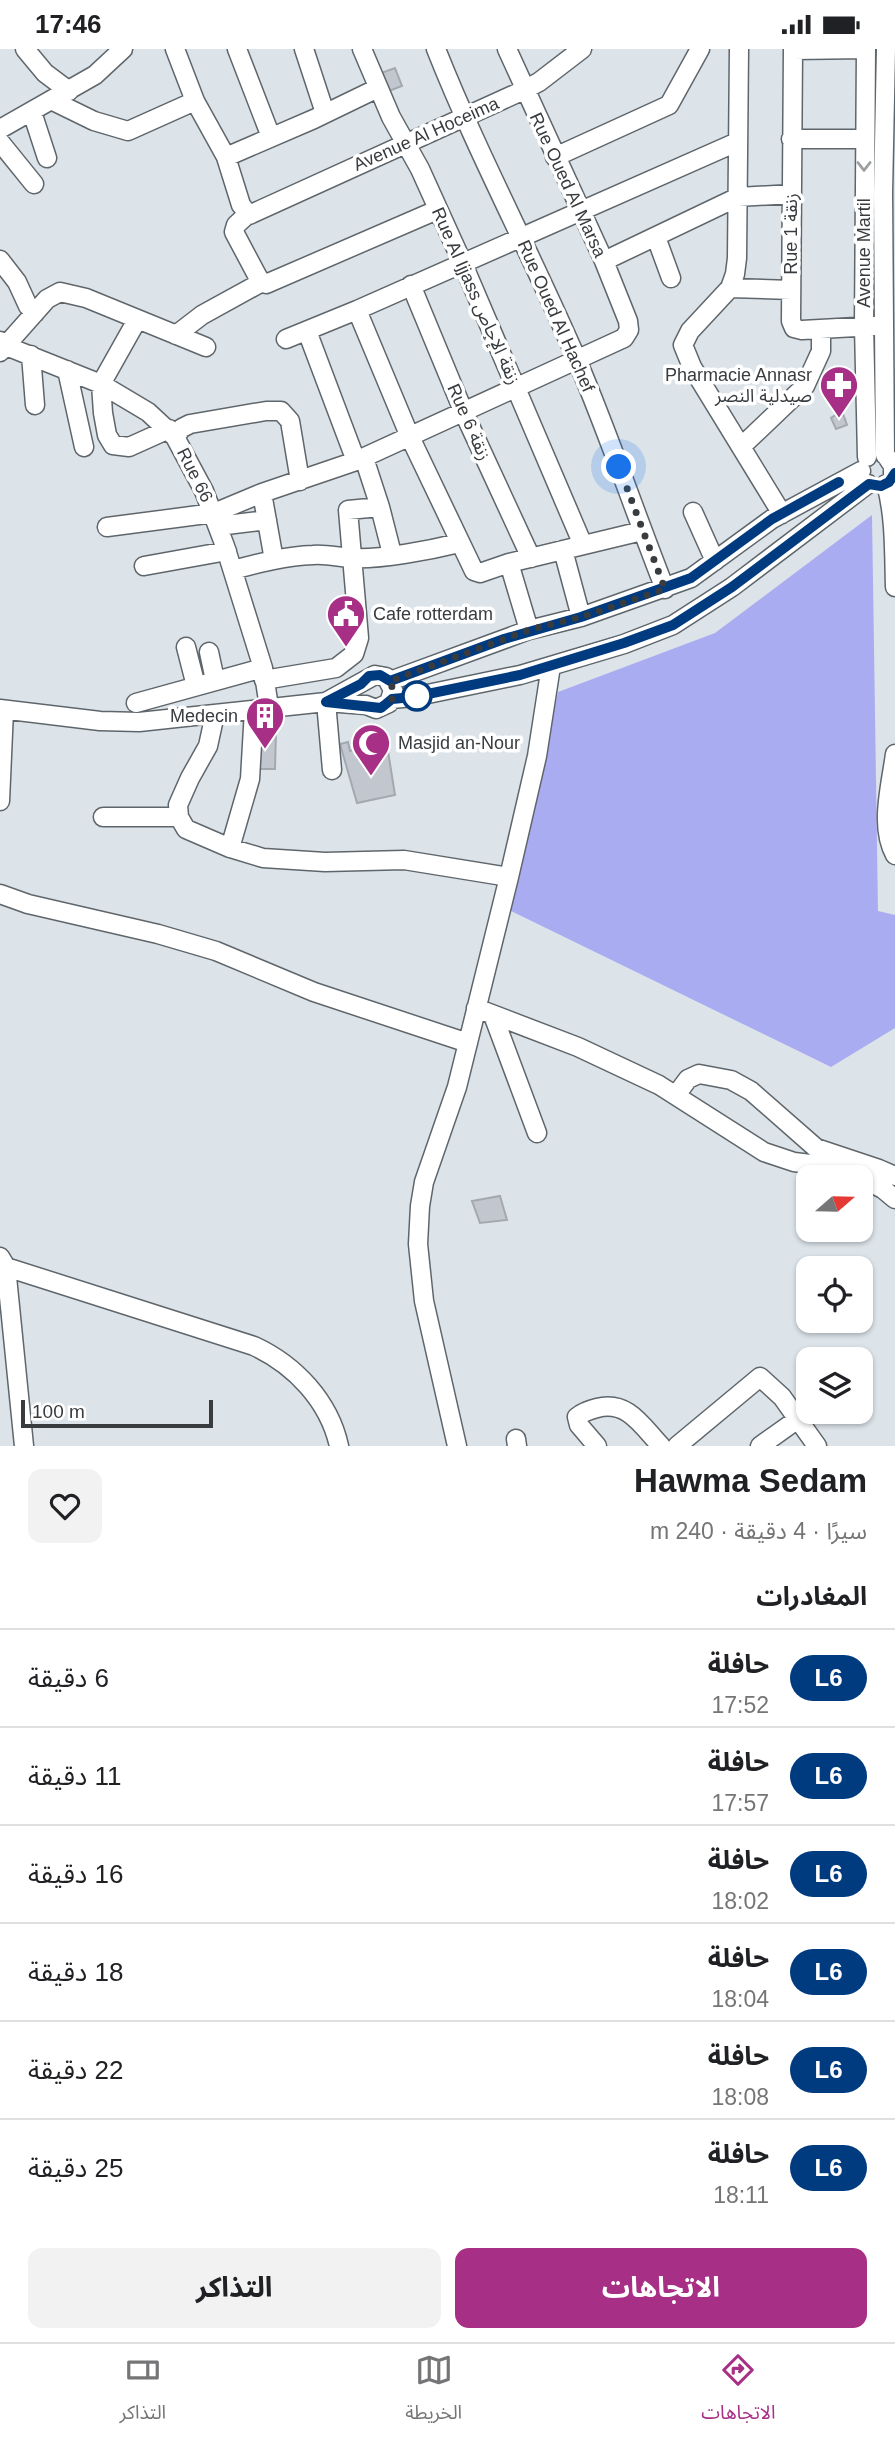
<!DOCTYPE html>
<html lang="ar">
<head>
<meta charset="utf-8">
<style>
	:root { --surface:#fff; --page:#f2f2f2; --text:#202124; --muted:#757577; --line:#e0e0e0; --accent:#a72f86 }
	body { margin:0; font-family:Helvetica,"Noto Sans Arabic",sans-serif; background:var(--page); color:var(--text); direction:rtl; height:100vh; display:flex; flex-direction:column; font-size:26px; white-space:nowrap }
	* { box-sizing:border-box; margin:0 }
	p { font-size:23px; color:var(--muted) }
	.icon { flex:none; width:38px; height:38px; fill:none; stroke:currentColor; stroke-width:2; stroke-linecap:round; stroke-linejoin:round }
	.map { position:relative; height:1397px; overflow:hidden; direction:ltr }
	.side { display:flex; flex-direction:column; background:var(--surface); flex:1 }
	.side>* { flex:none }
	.badge { padding:0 14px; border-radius:23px; font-size:24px; line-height:46px }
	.needle { width:46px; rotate:70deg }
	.fabs { position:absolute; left:796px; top:1116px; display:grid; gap:14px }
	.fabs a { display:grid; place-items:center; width:77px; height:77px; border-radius:14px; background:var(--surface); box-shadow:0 2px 5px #0004; font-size:35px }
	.scale { position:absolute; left:21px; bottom:18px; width:192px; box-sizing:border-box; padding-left:7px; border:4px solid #393c3f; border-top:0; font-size:19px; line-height:24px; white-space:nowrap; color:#393c3f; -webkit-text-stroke:5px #fff; paint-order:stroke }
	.you { position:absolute; width:35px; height:35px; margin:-18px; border:5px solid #fff; border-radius:50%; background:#1a73e8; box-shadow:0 0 0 10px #1a73e833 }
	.map>.badge { position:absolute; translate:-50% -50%; box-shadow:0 0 0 4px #fff }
	h2 { padding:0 28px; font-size:26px; line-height:63px }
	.round { display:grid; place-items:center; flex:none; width:74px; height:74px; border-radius:14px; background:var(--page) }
	.summary { display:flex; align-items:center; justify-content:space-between; height:119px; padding:0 28px }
	h1 { font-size:33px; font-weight:700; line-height:52px }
	.button { display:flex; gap:14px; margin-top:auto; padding:14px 28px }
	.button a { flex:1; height:80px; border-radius:14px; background:var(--accent); color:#fff; font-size:28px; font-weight:700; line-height:80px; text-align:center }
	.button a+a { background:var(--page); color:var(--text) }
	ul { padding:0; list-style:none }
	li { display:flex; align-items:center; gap:21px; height:98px; padding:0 28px; border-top:2px solid var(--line) }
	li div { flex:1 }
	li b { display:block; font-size:26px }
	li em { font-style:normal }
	li .badge { min-width:77px; font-weight:700; text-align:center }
	.status { display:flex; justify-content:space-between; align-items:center; height:49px; padding:0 35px; background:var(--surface); direction:ltr }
	.status svg { height:19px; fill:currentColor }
	.tabs { display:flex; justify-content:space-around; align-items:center; height:98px; border-top:2px solid var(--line); background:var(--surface); font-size:19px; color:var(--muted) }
	.tabs a { display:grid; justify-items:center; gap:4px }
	.tabs .selected { color:var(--accent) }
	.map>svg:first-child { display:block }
	.green { fill:#aaacf1 }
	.building { fill:#c2c6ce; stroke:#a4a8af; stroke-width:2 }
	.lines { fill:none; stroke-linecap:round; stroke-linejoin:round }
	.minor-casing { stroke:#5f666b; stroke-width:21 }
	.minor { stroke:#fff; stroke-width:18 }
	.oneway { stroke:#9c9e9f }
	.line-casing { stroke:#fff; stroke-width:16 }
	.line { stroke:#003b80; stroke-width:10 }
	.walk { stroke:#393c3f; stroke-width:7; stroke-dasharray:0 12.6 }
	.stop-dot { fill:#fff; stroke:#003b80; stroke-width:3.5 }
	.labels { text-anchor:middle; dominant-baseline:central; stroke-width:7; stroke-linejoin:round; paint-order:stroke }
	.street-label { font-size:18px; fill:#393c3f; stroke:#fff }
	.poi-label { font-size:18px; fill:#393c3f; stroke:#fff; text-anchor:end }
</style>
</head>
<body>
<div class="status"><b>17:46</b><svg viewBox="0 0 49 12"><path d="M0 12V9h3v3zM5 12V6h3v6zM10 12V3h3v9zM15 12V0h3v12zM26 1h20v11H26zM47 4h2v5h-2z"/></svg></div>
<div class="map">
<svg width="895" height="1397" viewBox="0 0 895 1397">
	<rect width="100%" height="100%" fill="#dce4ea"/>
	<path class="green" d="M872 466 878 862 895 866V979L831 1018 509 861 558 643 715 584Z"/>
	<path class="building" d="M395 19 402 37 389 42 381 24Z
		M842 362 847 376 836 380 831 369Z
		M254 681 276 682 275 720H254Z
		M348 693 350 702 356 700 358 710 388 702 395 746 357 754 340 695Z
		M500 1147 507 1171 480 1174 472 1152Z"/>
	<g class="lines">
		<g class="minor-casing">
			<path id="minor" d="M25 0 45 24 69 42
				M175 0 195 52 226 108 241 156 249 166 524 41 539 33 582 0
				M237 0 271 88
				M304 0 325 64
				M362 0 391 68 420 120 463 215 583 496
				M436 0C478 106 532 206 577 311 609 386 635 464 665 540
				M793 0 791 272 794 279 802 281 874 277
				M866 0 864 277 867 408
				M793 1 866 0
				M51 51 94 72 128 82 195 52
				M32 63 47 109
				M0 80 95 26 123 0
				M791 90H864
				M0 93 34 135
				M226 108 314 70 378 39
				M555 108 669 56 700 0
				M248 165 236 176 234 183 259 230 266 235 437 161
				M656 188 671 229
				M0 211 17 233 28 257 35 264
				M604 212 738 148 792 145
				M411 236 464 364 531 509
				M730 239 735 225 737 209 739 0
				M357 261 410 388 474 522 480 524 509 514 642 482
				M137 271 101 335 103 364 107 386 113 396 129 398 169 380
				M307 282 356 412
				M176 286 202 266 262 233
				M286 290 357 261 737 93
				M0 292 6 297 101 335 148 363 175 388 204 442 225 497 263 619 269 658
				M0 303 47 250 60 243 86 249 206 298
				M31 306 35 356
				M67 321 84 398
				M175 388 182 379 190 375 266 362H281L290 372 300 432
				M742 397 805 337 821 302V281
				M885 406 883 144 886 0
				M887 408 893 417V425
				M364 409 380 458
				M886 435C895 467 894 504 895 538
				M262 444 274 511
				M693 463 715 512
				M782 465 692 318 683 296 690 282 730 239 791 241
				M218 477 267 471
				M107 478 214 464 262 444 356 412 624 289 629 281 628 272 604 212 507 0
				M563 501 581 568
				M509 514 529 581
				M144 517 227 502
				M233 521C259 514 286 507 313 506 326 505 338 508 351 509 379 511 431 501 459 494
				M186 598 196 637
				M209 603 215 631
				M264 631 336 619 354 605 359 589 348 461 380 458 392 505
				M390 632 529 581 581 568 691 529 772 470 861 422
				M392 650 413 648 520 626 624 595 673 576 732 538 868 435
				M326 653 332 721
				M136 654 263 619
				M0 660 100 672 139 673 326 653 366 656 376 660 389 654 393 641 386 628 375 626 326 653
				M215 665 208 697 190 729 178 756 179 768 186 780 230 799 263 809 325 813 404 811 509 828
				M895 705C891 736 879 777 895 806
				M0 752 4 661
				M103 768H179
				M230 799 250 730 254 661
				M0 845 28 855 158 885 216 902 314 943 468 994
				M476 959 578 998 659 1036 764 1103 794 1113 835 1118 860 1129
				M493 966 537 1084
				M676 1046 688 1030 699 1025 731 1031 751 1042 816 1099 879 1120 895 1127
				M861 1129 883 1140 895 1150
				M0 1208 6 1218 254 1297C295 1316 329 1352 339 1397
				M6 1218 24 1397
				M516 1390 517 1397
				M457 1397 424 1252 418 1195 420 1157 424 1133 457 1038 509 828 537 707 551 617
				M597 1397 579 1376 577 1368C583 1363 589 1361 597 1359 628 1351 642 1377 661 1397
				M677 1397 760 1328 782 1348 817 1397
				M760 1397 798 1370"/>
		</g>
		<use href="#minor" class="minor"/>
	</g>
	<defs><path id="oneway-chevron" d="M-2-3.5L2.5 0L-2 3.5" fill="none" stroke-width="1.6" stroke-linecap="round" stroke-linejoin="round" transform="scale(1.75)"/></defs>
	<use class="oneway" href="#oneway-chevron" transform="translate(864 117) rotate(90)"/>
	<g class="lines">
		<g class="line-casing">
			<path id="line" d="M839 433 772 470 691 529 581 568 504 590 390 632 380 626 369 627 361 635 326 653 381 659 392 650 413 648 520 626 624 594 673 576 732 538 869 435 881 437 889 433 895 424"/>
		</g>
		<use href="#line" class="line"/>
		<path class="walk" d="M417 647 392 650 393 641 390 632 529 581 581 568 665 540 619 418"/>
	</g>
	<defs>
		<g id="pharmacy-pin" transform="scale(2.0125)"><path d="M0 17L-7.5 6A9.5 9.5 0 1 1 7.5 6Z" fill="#a72f86" stroke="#fff"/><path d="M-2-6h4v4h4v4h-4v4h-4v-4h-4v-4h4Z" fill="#fff"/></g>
		<g id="civic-pin" transform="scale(2.0125)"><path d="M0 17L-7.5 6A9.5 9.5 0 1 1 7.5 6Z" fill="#a72f86" stroke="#fff"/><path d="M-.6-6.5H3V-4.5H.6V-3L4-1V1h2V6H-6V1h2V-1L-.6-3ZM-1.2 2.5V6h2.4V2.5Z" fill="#fff"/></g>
		<g id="building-pin" transform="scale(2.0125)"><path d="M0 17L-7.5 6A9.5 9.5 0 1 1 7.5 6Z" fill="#a72f86" stroke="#fff"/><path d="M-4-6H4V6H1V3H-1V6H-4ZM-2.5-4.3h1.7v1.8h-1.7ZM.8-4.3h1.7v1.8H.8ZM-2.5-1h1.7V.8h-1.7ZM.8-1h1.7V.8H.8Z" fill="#fff"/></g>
		<g id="mosque-pin" transform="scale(2.0125)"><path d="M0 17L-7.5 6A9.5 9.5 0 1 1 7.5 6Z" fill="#a72f86" stroke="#fff"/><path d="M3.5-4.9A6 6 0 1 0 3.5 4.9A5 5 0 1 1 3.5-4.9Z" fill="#fff"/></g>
	</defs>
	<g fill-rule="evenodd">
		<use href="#pharmacy-pin" x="839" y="336"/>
		<use href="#civic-pin" x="346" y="565"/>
		<use href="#building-pin" x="265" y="667"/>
		<use href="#mosque-pin" x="371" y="694"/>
	</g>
	<circle class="stop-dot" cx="417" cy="647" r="14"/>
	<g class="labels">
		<g class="street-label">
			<text transform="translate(426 85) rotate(-24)">Avenue Al Hoceima</text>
			<text transform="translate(568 136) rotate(65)">Rue Oued Al Marsa</text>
			<text transform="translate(791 185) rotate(-90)">Rue 1 زنقة</text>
			<text transform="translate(864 204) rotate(-90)">Avenue Martil</text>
			<text transform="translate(476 247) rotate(66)">Rue Al Ijjass زنقة الإجاص</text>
			<text transform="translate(556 267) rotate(66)">Rue Oued Al Hachef</text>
			<text transform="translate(469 373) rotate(66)">Rue 6 زنقة</text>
			<text transform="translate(195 426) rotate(63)">Rue 66</text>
		</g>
		<g class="poi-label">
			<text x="812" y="326">Pharmacie Annasr<tspan x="812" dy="21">صيدلية النصر</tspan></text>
			<text x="373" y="565" text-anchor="start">Cafe rotterdam</text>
			<text x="238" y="667">Medecin</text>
			<text x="398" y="694" text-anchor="start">Masjid an-Nour</text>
		</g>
	</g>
</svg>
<div class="fabs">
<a><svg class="needle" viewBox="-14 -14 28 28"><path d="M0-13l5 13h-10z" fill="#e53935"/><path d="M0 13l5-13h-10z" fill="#757577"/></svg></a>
<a><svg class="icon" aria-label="locate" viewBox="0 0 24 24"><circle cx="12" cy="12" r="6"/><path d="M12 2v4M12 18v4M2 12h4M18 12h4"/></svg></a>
<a><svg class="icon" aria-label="layers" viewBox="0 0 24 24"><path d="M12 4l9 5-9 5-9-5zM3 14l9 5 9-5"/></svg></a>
</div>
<div class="scale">100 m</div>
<div class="you" style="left:619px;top:418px"></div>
</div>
<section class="side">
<div class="summary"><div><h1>Hawma Sedam</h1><p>سيرًا · 4 دقيقة · 240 m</p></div><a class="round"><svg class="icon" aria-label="heart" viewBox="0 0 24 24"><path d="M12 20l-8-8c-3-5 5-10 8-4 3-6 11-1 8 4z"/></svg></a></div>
<h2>المغادرات</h2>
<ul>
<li><span class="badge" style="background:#003b80;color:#fff">L6</span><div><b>حافلة</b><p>17:52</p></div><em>6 دقيقة</em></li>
<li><span class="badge" style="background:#003b80;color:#fff">L6</span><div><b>حافلة</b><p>17:57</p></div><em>11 دقيقة</em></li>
<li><span class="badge" style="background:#003b80;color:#fff">L6</span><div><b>حافلة</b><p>18:02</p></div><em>16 دقيقة</em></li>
<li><span class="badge" style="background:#003b80;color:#fff">L6</span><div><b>حافلة</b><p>18:04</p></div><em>18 دقيقة</em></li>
<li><span class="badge" style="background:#003b80;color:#fff">L6</span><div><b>حافلة</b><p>18:08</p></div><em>22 دقيقة</em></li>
<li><span class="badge" style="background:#003b80;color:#fff">L6</span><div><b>حافلة</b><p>18:11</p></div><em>25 دقيقة</em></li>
</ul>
<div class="button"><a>الاتجاهات</a><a>التذاكر</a></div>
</section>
<nav class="tabs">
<a class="selected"><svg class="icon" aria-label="directions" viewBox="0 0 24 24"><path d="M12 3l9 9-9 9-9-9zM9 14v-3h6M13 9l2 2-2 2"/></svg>الاتجاهات</a>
<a><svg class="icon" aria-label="map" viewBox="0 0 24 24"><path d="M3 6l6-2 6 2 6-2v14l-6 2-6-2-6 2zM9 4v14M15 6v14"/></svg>الخريطة</a>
<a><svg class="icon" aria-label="tickets" viewBox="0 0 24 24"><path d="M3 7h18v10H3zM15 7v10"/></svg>التذاكر</a>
</nav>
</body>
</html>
